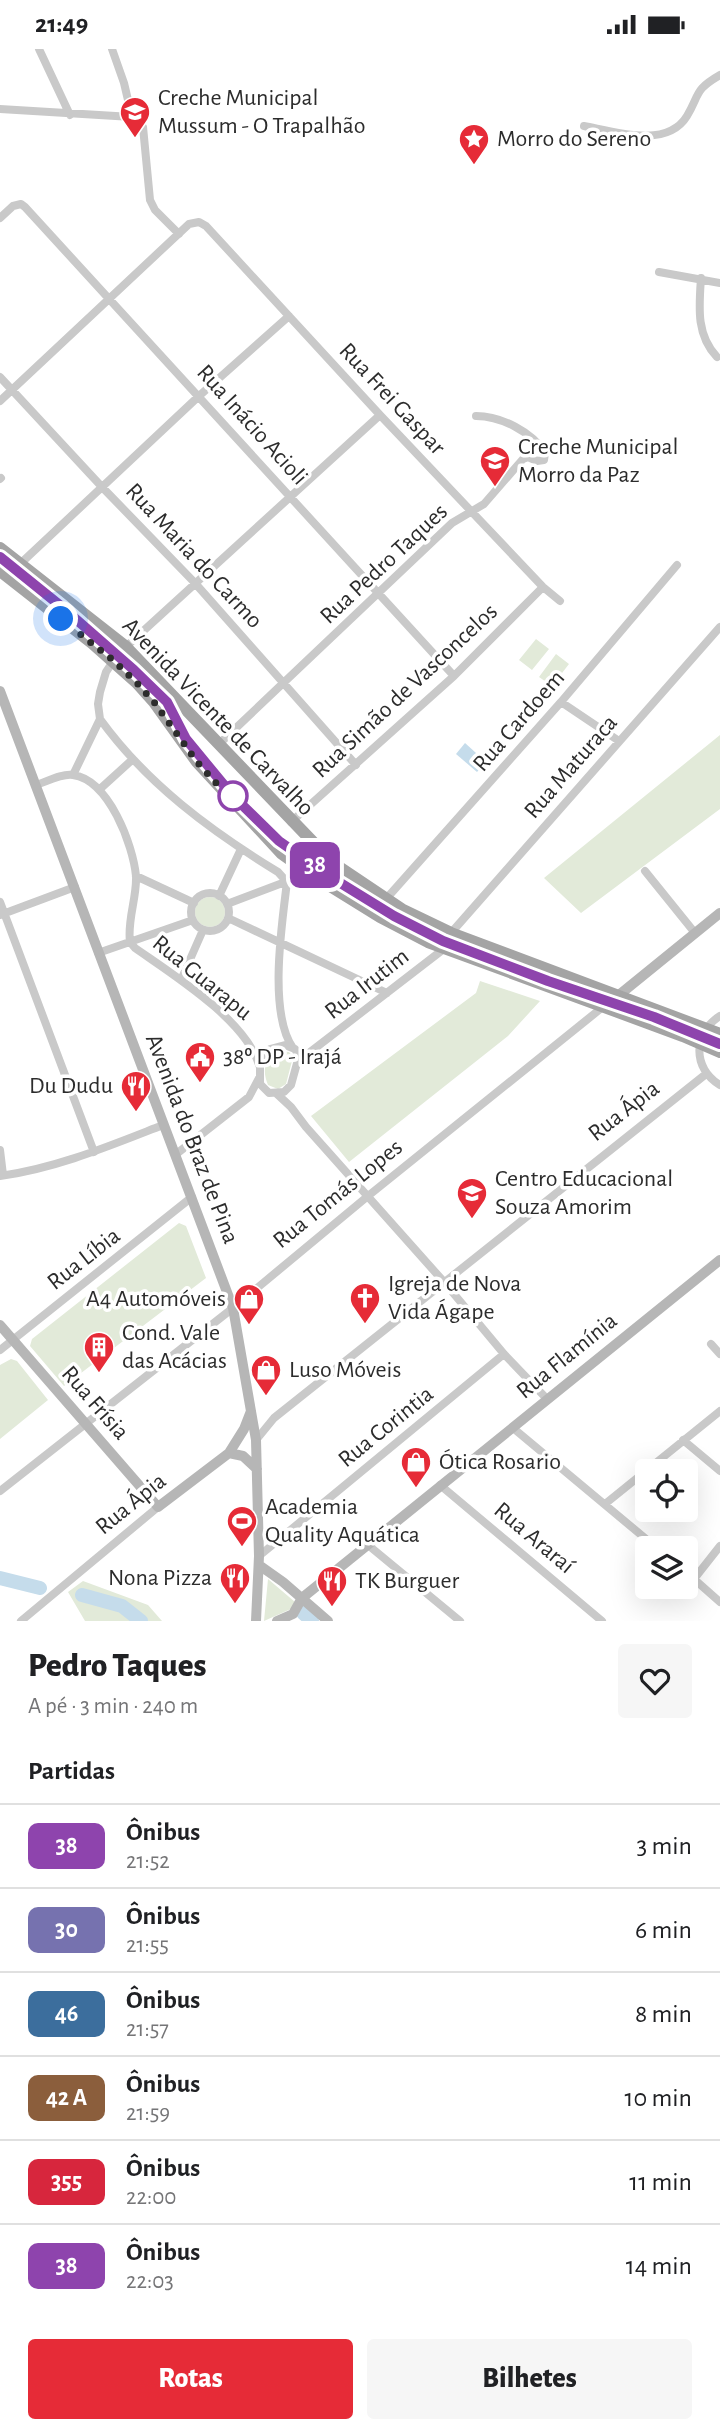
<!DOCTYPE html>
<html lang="pt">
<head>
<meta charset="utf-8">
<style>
	:root { --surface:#fff; --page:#f6f6f6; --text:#202124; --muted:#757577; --line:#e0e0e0; --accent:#e62b37 }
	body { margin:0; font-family:"Alegreya Sans",sans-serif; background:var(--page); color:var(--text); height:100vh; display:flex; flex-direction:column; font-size:26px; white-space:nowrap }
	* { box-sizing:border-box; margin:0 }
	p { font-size:23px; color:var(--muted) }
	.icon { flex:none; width:38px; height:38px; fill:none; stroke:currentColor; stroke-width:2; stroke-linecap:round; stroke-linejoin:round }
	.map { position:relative; height:1572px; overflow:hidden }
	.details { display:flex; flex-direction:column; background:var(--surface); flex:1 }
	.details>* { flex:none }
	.badge { padding:0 14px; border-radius:10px; font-size:24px; line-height:46px }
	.buttons { position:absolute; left:635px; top:1410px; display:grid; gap:14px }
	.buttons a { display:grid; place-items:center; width:63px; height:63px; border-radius:7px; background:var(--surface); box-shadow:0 7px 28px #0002; font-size:35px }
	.you { position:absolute; width:35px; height:35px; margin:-18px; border:5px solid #fff; border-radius:50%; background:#1a73e8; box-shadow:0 0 0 10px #1a73e833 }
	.map>.badge { position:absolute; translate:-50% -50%; box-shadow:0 0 0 4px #fff }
	h2 { padding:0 28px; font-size:26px; line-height:63px }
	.round { display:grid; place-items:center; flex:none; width:74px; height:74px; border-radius:7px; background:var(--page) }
	.headline { display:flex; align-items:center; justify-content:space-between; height:119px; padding:0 28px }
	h1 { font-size:33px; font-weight:800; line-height:52px }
	.primary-button { display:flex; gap:14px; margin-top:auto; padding:14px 28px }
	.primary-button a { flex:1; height:80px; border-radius:7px; background:var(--accent); color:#fff; font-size:28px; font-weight:800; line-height:80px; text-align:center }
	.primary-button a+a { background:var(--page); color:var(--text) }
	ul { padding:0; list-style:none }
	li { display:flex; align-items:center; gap:21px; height:84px; padding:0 28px; border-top:2px solid var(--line) }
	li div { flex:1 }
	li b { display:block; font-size:26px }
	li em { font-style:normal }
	li .badge { min-width:77px; font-weight:700; text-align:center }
	.status { display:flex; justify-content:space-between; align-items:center; height:49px; padding:0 35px; background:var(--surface); direction:ltr }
	.status svg { height:19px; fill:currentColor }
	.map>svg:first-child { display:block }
	.green { fill:#e2ead9 }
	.water { fill:#c5dceb }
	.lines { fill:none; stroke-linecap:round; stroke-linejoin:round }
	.river { stroke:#c5dceb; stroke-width:14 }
	.street { stroke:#c9c9c9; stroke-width:8 }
	.secondary { stroke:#b6b6b6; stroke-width:10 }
	.primary { stroke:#a4a4a4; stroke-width:12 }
	.line-casing { stroke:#fff; stroke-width:16 }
	.line { stroke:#8e44ad; stroke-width:10 }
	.walk { stroke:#2c2c2c; stroke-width:7; stroke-dasharray:0 12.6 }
	.stop-dot { fill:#fff; stroke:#8e44ad; stroke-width:3.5 }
	.labels { text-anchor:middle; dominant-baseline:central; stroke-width:7; stroke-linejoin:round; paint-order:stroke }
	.poi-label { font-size:24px; fill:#2c2c2c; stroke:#fff; text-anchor:start }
	.street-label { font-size:24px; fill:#2c2c2c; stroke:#fff }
</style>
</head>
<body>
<div class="status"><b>21:49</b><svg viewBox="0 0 49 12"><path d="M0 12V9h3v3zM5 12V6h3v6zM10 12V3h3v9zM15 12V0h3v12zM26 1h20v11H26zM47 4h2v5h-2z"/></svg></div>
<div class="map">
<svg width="720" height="1572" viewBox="0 0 720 1572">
	<rect width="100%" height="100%" fill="#fff"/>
	<path class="green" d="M536 590 549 600 532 621 519 611Z
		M556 605 569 615 552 637 539 628Z
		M720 686V760L581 864 544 829Z
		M195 863a15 15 0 1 1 30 0a15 15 0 1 1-30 0Z
		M480 932 540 952 508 987 349 1113 311 1067 476 944Z
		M279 1002 289 1003 293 1008 286 1035 278 1040 268 1036C262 1022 264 1008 279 1002Z
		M179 1174 186 1177 206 1229 64 1337 30 1297 32 1290Z
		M11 1310 17 1312 48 1351 0 1390V1316Z
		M268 1530 295 1553 293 1559 264 1572Z
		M83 1532 148 1556 162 1572H85L68 1543Z"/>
	<path class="water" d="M465 694 486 713 477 723 456 705Z"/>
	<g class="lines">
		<path class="river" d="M0 1529 40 1539
			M82 1546 122 1557 141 1572
			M303 1564 312 1572"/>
		<path class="street" d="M39 0 70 66
			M112 0 124 34 132 68 138 70 143 78 150 151 155 161 179 185
			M0 60 132 68
			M584 77C615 83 667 100 687 67 700 45 694 41 720 26
			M0 169 13 157 21 155 25 158 454 627
			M659 223 720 234
			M701 229C699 258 696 286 717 308
			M0 328 102 438 194 533 356 716
			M0 352 189 175 199 173 206 177 380 366 543 538 560 552
			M0 430 1 429
			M20 515 199 347 289 267
			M561 653 619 692
			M100 670C147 735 211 782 278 823L287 833
			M219 695 452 474 484 455 523 410 528 408 537 412 544 411 545 404C532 383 501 367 476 367
			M73 726 100 670 98 655 100 643 106 623 118 605 380 366
			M36 736C46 733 62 724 73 726 109 731 133 796 136 827 137 849 127 871 130 893L135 899C172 925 246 971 259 1016
			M100 740 133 710
			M291 773 454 627 543 538
			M645 822 695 884
			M136 827 194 854
			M287 833C282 874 268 964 293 999
			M191 863a19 19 0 1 1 38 0a19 19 0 1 1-38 0Z
			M219 847 241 800
			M386 850 561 653 677 516
			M0 853 94 1103
			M227 855 309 824
			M0 866 75 838
			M228 869 387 944
			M451 884 720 578
			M98 904 193 871
			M181 931 203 881
			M720 967C693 984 692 1019 720 1036
			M285 996 295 1000 299 1007 291 1036 284 1043 269 1044 260 1035V1012L270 1000Z
			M299 1014 305 1007 445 899
			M277 1045 291 1058 306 1078 444 1233 504 1305 547 1350
			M0 1101 3 1126
			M175 1106 249 1048 259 1029
			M0 1127C57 1119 109 1097 163 1076
			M711 1295 720 1305
			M0 1301 192 1148
			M513 1379 658 1500
			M256 1391 274 1369 706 1025
			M683 1391 720 1422
			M440 1436 602 1572
			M0 1442 233 1259 368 1147 604 957
			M605 1455 720 1362
			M368 1496 460 1572
			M259 1507 504 1305
			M686 1523 720 1553
			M694 1530 720 1497
			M21 1572 158 1458"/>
		<path class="secondary" d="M0 642 233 1259 256 1391 259 1507 256 1572
			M619 946 720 864
			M0 1276 158 1458 229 1404 244 1380 251 1362
			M229 1404 243 1407 257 1420
			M259 1516 283 1533 328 1572
			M277 1572 293 1565 302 1549 720 1211"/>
		<path class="primary" d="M0 499 125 597 333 814 403 861 451 884 720 985
			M0 522 92 594 137 634 154 653 197 713 281 804 309 824 380 868 428 893 683 987 720 1003"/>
	</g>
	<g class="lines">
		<g class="line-casing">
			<path id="line" d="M0 508 62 558 134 621 167 653 186 690 233 747 279 792 329 827 394 867 443 892 548 932 654 968 720 995"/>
		</g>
		<use href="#line" class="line"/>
		<path class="walk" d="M61 570 113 611 137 634 154 653 197 713 237 757 233 747"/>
	</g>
	<defs>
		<g id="school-pin" transform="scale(1.575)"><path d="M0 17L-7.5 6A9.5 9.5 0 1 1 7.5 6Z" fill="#e62b37" stroke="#fff"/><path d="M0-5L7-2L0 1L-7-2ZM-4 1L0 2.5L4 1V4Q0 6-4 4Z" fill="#fff"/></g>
		<g id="sight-pin" transform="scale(1.575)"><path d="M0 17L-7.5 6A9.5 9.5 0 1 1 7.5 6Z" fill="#e62b37" stroke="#fff"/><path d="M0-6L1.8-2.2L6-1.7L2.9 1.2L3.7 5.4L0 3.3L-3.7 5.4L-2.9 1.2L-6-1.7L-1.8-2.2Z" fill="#fff"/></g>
		<g id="civic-pin" transform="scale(1.575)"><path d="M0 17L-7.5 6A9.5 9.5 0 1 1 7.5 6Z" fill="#e62b37" stroke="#fff"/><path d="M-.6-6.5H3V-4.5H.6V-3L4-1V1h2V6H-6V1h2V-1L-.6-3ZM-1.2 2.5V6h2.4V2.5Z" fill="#fff"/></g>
		<g id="restaurant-pin" transform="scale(1.575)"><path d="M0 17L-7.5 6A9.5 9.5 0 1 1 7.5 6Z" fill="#e62b37" stroke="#fff"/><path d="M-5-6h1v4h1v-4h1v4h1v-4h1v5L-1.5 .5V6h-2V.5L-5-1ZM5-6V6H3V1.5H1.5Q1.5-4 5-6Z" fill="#fff"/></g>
		<g id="church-pin" transform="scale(1.575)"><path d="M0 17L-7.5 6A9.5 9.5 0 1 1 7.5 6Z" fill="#e62b37" stroke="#fff"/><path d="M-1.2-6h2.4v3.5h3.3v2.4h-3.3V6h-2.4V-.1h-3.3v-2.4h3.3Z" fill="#fff"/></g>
		<g id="shop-pin" transform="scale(1.575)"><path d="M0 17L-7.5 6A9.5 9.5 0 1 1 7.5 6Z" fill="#e62b37" stroke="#fff"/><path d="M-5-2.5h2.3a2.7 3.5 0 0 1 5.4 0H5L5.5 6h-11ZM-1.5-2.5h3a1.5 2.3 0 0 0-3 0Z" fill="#fff"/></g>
		<g id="building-pin" transform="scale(1.575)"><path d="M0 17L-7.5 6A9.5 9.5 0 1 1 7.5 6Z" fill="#e62b37" stroke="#fff"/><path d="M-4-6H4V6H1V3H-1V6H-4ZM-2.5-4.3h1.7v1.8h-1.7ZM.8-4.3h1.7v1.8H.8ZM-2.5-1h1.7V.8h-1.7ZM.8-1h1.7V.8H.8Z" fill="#fff"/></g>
		<g id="stadium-pin" transform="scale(1.575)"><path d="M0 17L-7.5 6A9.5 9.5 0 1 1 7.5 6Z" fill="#e62b37" stroke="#fff"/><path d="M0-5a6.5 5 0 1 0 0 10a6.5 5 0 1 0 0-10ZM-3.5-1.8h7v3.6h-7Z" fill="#fff"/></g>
	</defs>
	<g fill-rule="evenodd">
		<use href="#school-pin" x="135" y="63"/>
		<use href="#sight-pin" x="474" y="90"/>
		<use href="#school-pin" x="495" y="412"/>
		<use href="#civic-pin" x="200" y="1008"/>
		<use href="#restaurant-pin" x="136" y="1037"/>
		<use href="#school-pin" x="472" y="1144"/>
		<use href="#church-pin" x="365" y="1249"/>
		<use href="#shop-pin" x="249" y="1250"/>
		<use href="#building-pin" x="99" y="1298"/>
		<use href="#shop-pin" x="266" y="1321"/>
		<use href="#shop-pin" x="416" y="1413"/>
		<use href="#stadium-pin" x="242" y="1472"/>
		<use href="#restaurant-pin" x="235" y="1529"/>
		<use href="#restaurant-pin" x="332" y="1532"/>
	</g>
	<circle class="stop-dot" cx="233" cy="747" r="14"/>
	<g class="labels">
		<g class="poi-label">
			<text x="158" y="49">Creche Municipal<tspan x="158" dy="28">Mussum - O Trapalhão</tspan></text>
			<text x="497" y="90">Morro do Sereno</text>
			<text x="518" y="398">Creche Municipal<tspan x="518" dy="28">Morro da Paz</tspan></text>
			<text x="223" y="1008">38º DP - Irajá</text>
			<text x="113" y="1037" text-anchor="end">Du Dudu</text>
			<text x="495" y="1130">Centro Educacional<tspan x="495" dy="28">Souza Amorim</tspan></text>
			<text x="388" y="1235">Igreja de Nova<tspan x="388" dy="28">Vida Ágape</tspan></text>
			<text x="226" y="1250" text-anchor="end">A4 Automóveis</text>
			<text x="122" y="1284">Cond. Vale<tspan x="122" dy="28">das Acácias</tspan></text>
			<text x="289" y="1321">Luso Móveis</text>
			<text x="439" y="1413">Ótica Rosario</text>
			<text x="265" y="1458">Academia<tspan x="265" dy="28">Quality Aquática</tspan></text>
			<text x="212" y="1529" text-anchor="end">Nona Pizza</text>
			<text x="355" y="1532">TK Burguer</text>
		</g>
		<g class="street-label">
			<text transform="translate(392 350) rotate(47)">Rua Frei Gaspar</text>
			<text transform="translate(252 376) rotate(48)">Rua Inácio Acioli</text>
			<text transform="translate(194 507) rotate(47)">Rua Maria do Carmo</text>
			<text transform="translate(384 515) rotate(-43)">Rua Pedro Taques</text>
			<text transform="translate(405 642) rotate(-43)">Rua Simão de Vasconcelos</text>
			<text transform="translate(218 668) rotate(46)">Avenida Vicente de Carvalho</text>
			<text transform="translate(519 672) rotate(-49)">Rua Cardoem</text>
			<text transform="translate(571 718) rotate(-49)">Rua Maturaca</text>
			<text transform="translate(202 929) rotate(39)">Rua Guarapu</text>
			<text transform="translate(367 935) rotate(-38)">Rua Irutim</text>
			<text transform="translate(624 1062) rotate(-38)">Rua Ápia</text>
			<text transform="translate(192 1090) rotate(69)">Avenida do Braz de Pina</text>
			<text transform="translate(338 1145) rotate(-39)">Rua Tomás Lopes</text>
			<text transform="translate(84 1210) rotate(-38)">Rua Líbia</text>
			<text transform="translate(567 1307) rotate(-39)">Rua Flamínia</text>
			<text transform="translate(95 1354) rotate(49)">Rua Frísia</text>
			<text transform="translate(386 1378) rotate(-39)">Rua Corintia</text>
			<text transform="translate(131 1455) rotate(-39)">Rua Ápia</text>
			<text transform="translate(534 1489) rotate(40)">Rua Araraí</text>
		</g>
	</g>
</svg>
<div class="buttons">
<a><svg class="icon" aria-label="locate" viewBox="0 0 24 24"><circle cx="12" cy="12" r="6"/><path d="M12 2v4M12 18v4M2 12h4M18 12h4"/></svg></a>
<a><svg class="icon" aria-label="layers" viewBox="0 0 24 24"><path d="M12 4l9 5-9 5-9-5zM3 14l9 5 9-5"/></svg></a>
</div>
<div class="you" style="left:61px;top:570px"></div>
<b class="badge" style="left:315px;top:816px;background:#8e44ad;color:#fff">38</b>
</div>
<section class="details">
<div class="headline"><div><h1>Pedro Taques</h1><p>A pé · 3 min · 240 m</p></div><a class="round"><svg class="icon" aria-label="heart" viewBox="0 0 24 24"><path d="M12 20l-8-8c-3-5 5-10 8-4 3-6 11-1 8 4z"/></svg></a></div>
<h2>Partidas</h2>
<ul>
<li><span class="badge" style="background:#8e44ad;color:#fff">38</span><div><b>Ônibus</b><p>21:52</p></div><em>3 min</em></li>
<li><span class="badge" style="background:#7672af;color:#fff">30</span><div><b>Ônibus</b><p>21:55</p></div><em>6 min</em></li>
<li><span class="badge" style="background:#3c6e9d;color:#fff">46</span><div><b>Ônibus</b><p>21:57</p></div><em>8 min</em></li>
<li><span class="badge" style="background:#8b5e3c;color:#fff">42 A</span><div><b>Ônibus</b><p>21:59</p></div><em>10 min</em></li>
<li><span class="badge" style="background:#d7263d;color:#fff">355</span><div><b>Ônibus</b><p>22:00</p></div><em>11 min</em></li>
<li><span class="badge" style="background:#8e44ad;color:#fff">38</span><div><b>Ônibus</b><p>22:03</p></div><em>14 min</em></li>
</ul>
<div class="primary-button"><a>Rotas</a><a>Bilhetes</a></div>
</section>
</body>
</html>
